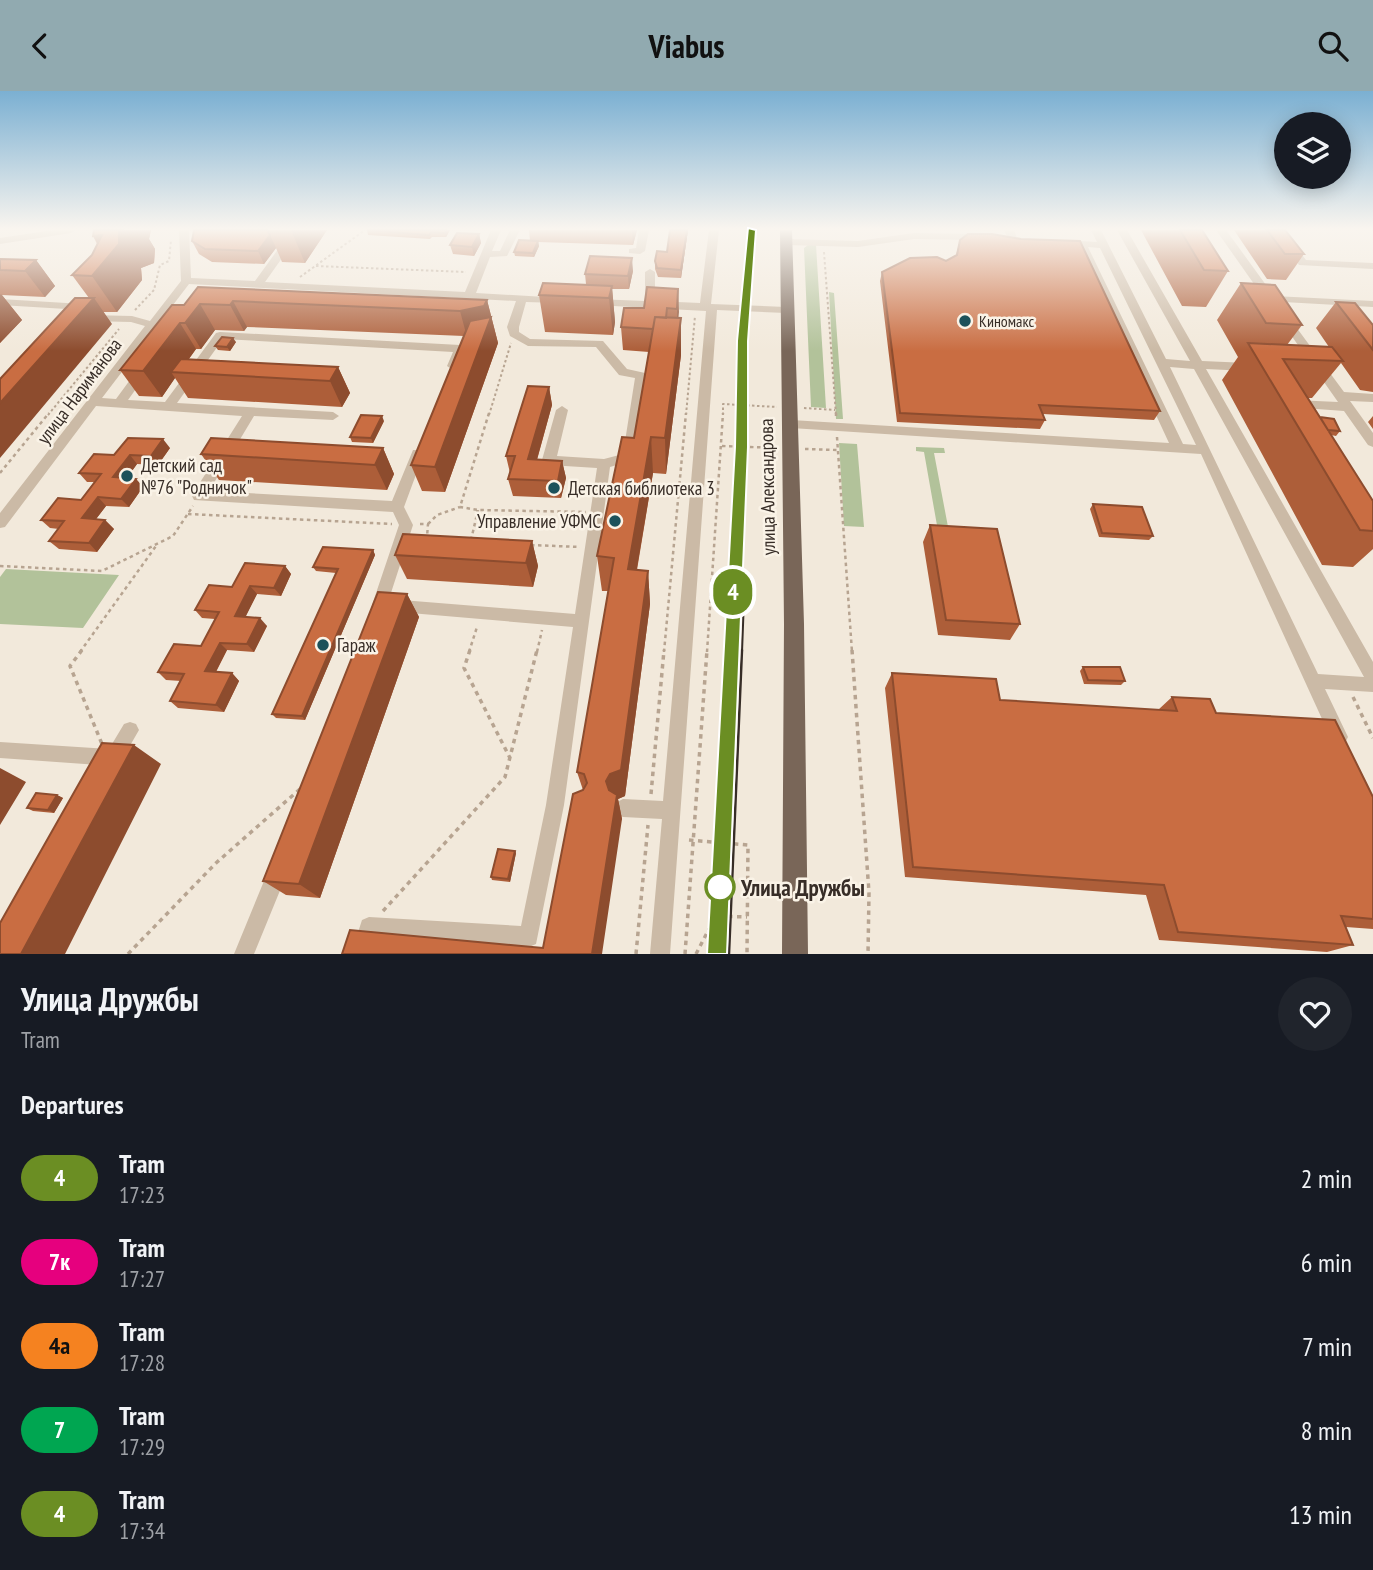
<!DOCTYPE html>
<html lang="en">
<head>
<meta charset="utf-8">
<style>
	:root { --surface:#171b24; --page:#20242c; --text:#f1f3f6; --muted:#9ea1a6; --accent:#91aab0 }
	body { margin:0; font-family:"PT Sans Narrow",sans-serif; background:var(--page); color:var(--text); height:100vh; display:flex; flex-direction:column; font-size:26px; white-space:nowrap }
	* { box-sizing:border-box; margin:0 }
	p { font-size:23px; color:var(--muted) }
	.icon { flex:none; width:38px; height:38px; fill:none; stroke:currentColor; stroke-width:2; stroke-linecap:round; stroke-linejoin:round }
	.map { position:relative; height:863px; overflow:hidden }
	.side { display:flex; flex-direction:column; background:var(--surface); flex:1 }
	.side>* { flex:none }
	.badge { padding:0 14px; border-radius:23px; font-size:24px; line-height:46px }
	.controls { position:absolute; left:1274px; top:21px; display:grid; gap:14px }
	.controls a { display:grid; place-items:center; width:77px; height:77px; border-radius:50%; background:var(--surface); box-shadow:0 4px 18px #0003; font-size:35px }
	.map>.badge { position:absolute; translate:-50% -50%; box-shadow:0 0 0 4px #fff }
	h2 { padding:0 21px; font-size:26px; line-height:63px }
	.round { display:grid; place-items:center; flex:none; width:74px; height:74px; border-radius:37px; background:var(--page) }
	.summary { display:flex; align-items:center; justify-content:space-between; height:119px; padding:0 21px }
	h1 { font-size:33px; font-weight:800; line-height:52px }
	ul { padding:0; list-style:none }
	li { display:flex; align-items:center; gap:21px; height:84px; padding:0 21px }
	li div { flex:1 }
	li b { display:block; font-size:26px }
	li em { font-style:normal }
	li .badge { min-width:77px; font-weight:700; text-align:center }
	header { display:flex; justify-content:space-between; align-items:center; height:91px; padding:0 21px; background:var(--accent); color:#111; font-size:32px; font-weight:800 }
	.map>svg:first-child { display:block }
	.green { fill:#b2c29a }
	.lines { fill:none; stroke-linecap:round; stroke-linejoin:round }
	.path-far2 { stroke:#b7a491; stroke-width:2; stroke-dasharray:2.5 2.5; stroke-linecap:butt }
	.path-far1 { stroke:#b7a491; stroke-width:2.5; stroke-dasharray:3.5 3.5; stroke-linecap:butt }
	.path { stroke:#b7a491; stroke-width:3.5; stroke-dasharray:4.5 4.5; stroke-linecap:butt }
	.minor { fill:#cbbaa6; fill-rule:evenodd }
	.major { fill:#796658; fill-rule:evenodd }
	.tram-far1 { stroke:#372d27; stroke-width:2 }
	.tram { stroke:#372d27; stroke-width:2.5 }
	.wall { fill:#ad5e39 }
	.shaded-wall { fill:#8d4c2e }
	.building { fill:#c96d42; stroke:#8d4c2e; stroke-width:2 }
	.line { fill:#6b8e23; stroke:#fff; stroke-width:2 }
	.poi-dot { fill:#1c515a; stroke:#faf3e7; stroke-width:2.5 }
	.stop-dot { fill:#fff; stroke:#6b8e23; stroke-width:3.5 }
	.labels { text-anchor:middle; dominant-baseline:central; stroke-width:5; stroke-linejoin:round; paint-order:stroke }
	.far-poi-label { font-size:16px; fill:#372d27; stroke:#faf3e7; text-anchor:start }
	.street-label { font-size:19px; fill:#372d27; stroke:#faf3e7 }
	.poi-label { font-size:19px; fill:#372d27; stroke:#faf3e7; text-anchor:start }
	.near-stop-label { font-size:23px; font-weight:bold; fill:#372d27; stroke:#faf3e7; text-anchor:start }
</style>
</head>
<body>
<header><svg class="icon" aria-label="back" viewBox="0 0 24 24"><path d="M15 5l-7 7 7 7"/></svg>Viabus<svg class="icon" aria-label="search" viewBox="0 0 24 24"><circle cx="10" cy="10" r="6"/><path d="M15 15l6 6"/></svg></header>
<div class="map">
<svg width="1373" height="863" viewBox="0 0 1373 863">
	<rect width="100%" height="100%" fill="#f2e9db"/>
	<path class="green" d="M808 154H816L826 317 811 316 804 157Z
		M829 201 834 202 843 328H836Z
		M839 352 857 353 864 436 844 435Z
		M916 356 944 357 945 362H934L949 441 938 440 924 361 916 360Z
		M6 478 119 484 83 537 0 533V486Z"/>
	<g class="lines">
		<path class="path-far2" d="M824 161 836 324
			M316 175 466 181
			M300 186 365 139
			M135 219 154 199 160 174 169 170 171 149
			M804 317 835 319
			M48 324 119 238
			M489 324 511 252
			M686 324 695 225
			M723 324V313L777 316"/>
		<path class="path-far1" d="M489 322 460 416 478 419 586 421
			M836 322V325
			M837 346 852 561
			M722 355 778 357
			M805 358 837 359
			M0 382 49 322
			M188 423 392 433
			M420 433H428L427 446
			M428 433 437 424 460 416
			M471 449 478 419
			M531 454 580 456
			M0 475 102 480 173 445 193 415
			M80 561 156 455
			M469 561 477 536
			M537 561 542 539
			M664 561 686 322
			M707 561 723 322"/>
		<path class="path" d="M82 559 70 575 102 653
			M470 559 464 577 510 667
			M852 559 869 802 868 863
			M1353 606 1373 647
			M651 703 664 559
			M689 749 748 754 747 863
			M383 820 505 686 537 559
			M710 825 747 826
			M128 863 216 772 300 698
			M636 863 648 734
			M685 863 707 559
			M696 863 709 838"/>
		<path class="minor" d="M53 139H76L71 142 0 153V147Z
			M179 139H189L191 187 255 190 292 139H302L265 191 465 201 491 139H501L492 160H500L510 139H520L507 165 490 166 476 202 562 207 563 209 558 212 526 211 519 236V241L530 248 603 250 627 278 645 282 647 285 636 366 634 369 610 376 564 714 536 853 529 856 376 846 371 863H351L362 829 369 826 521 835 546 714 573 536 375 519 372 514 399 434 393 421 194 409 192 405 194 401 242 325 96 315 5 436 0 437V422L145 235 131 231 89 230 84 227 89 224 132 225 150 230 181 190ZM189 193 516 210 507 236 510 245 528 255 596 256 619 284 635 287 623 363 604 368 557 365 568 319 562 315 556 319 542 369 549 374 597 377 575 523 389 508 413 434 404 416 424 362 423 359H413L392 410 209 400 254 325 333 329 339 325 333 321 177 312 223 248 453 261 447 275 453 279 459 275 466 258 460 254 220 241 216 242 165 311 128 309 148 281 142 277 138 278 116 308 102 307Z
			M639 139H649L645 160 640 163 629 162V158L636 157Z
			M709 139H719L711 213 786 216 791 219 786 222 717 219 670 863H650L662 728 623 726 617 723 614 717 617 711 623 708 663 710 706 220 595 214 590 211 595 208 645 210V181L650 178 655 181V210L700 212Z
			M1004 139H1014L1018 150 1016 152H1010Z
			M1091 139H1101L1166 268 1190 270 1117 139H1127L1202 270 1248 272 1254 276 1248 280 1206 278 1373 571V601L1325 598 1348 646 1345 652 1339 654 1333 652 1201 363 791 337 785 333 791 329 1169 352 1078 156 1063 155 1058 152 1063 149 1097 151ZM1088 156 1100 157 1196 354 1183 353ZM1170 276 1194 278 1364 586 1318 583Z
			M1216 139H1226L1274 205 1373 210V216L1266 210Z
			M1273 139H1283L1306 169 1373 172V178L1299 174Z
			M914 142 980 143 985 146 980 149 914 148 858 156 787 154 782 151 787 148 858 150Z
			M0 208 83 213 88 216 83 219 0 214Z
			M1284 224 1288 225 1344 301 1373 303V311L1350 310 1373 342V356L1368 354 1344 320 1290 316 1288 313 1294 309 1338 311 1279 227Z
			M130 631 136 633 139 639 120 672 113 675 0 667V651L109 658 124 633Z
			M278 770 285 773 288 780 254 863H234L271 773Z"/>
		<path class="major" d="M780 139H792L804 533 808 863H782L784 533Z"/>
		<path class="tram-far1" d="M732 561C739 420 741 279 751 139
			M742 561 745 481"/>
		<path class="tram" d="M717 863 732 559
			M729 863 742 559"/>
	</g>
	<path class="wall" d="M94 139H151L149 148 155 158 154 172 141 177 142 189 117 221H103L112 233 89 207 72 184 92 164 97 153 93 145Z
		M194 139H327L305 172 282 171 276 157 264 173 212 171 199 163 192 150Z
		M367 139H450L446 146H432L430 148 368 144Z
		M529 139H637L633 154 538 151 539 155 534 166 515 165 514 161 530 150Z
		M670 139H688L681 187 658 186 655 178V170L667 161Z
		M1141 139H1202L1228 180 1206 216 1182 215Z
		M1234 139H1285L1304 163 1286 189 1267 188Z
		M479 143 481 152 474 165 453 163 450 154Z
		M960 149 1160 320 1154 329 1043 323 1045 329 1040 338 897 331 880 190 882 181 946 170 956 164Z
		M0 168 36 169 55 195 45 206 2 204 22 229 0 252Z
		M633 180 629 198H612L615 231 613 244 545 241 539 204 586 193 585 183Z
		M1241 192 1302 234 1287 254 1329 256 1316 237 1336 211 1373 234V301L1360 299 1341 272 1312 307H1308L1320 326 1340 340 1336 345 1331 344 1373 410V458L1353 476 1322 474 1222 289 1238 266 1217 229Z
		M198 196 487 209 498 252 445 401 422 400 411 374 464 245 247 236 244 240 215 239 201 258H196L189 268 338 276 350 302 342 316 188 307 175 287 162 306 139 305 120 279 184 214Z
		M678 198V227L681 264 666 383 653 382 637 479 648 480 650 513 625 705 618 708 622 728 543 857 583 699 577 681 608 500H602L597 465 634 347 649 261 623 259 621 236 644 217Z
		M236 251 230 260 218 259 215 255Z
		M549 296 552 314 537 369 562 370 566 387 561 407 513 405 508 388 510 382 506 365Z
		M1373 325V338L1368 331Z
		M384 330 373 352 352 351 350 346Z
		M170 357 158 374 137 373 127 387 136 388 143 396 129 416 106 415 96 428 105 429 114 438 97 461 59 458 49 450 59 438 50 437 41 429 81 409 94 391H87L79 382 114 364Z
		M383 357 394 383 387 399 219 389 201 363Z
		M1093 413 1153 445 1149 449 1099 446 1090 418Z
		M930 434 1020 533 1010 549 938 544 923 451Z
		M532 450 538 475 533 496 407 488 395 464Z
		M373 459 375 464 305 629 276 627 272 623 336 482 316 480 313 476Z
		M285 475 291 483 281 505 257 503 245 526 267 535 254 561 227 559 216 581 232 582 239 590 224 621 178 617 170 610 181 590 166 589 158 581 201 555 215 528 202 527 195 519 232 496Z
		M407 503 419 526 320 807 286 804 263 790Z
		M1083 576 1125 590 1121 594 1084 593 1080 580Z
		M892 582 1000 609 1158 619 1172 606 1216 622 1373 706V838L1346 836 1353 854 1327 861 1159 849 1146 804 905 786 885 597Z
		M57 704 63 707 54 722 33 720 27 717Z
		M516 762 510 791 492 789 491 786Z"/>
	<path class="shaded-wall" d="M124 139H151L149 148 155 158 154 172 141 177 142 189 117 221 92 185 107 167 93 145Z
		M291 139H327L305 172Z
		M446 139H450L446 146 445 142Z
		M632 139H637L633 154Z
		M687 139H688L681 187V179Z
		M479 143 481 152 474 165 472 156Z
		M270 144 276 157 264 173 258 160Z
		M538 150 539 155 534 166 533 162Z
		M632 167 633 180 629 198 628 185Z
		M36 169 55 195 45 206 25 180Z
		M612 195 615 231 613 244 609 207Z
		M678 198 679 221 677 241V218Z
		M1 203 22 229 0 252V204Z
		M94 207 112 233 0 367V312Z
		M487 209 498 252 445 401 435 376 467 246 460 220Z
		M233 210 247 236 244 240 230 214Z
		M200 213 215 239 201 258 185 232Z
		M681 227V264L666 383 665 347Z
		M180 232 196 258 179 281H171L175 287 162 306 143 280Z
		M233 247 236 251 230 260 227 256Z
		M338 276 350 302 342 316 330 290Z
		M549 296 552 314 532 386 528 368Z
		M382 325 384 330 373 352 371 347Z
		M651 346 653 382 631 512 628 478Z
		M163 348 170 357 158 374 151 365Z
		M383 357 394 383 387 399 375 374Z
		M130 364 137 373 121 395 113 386Z
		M562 370 566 387 561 407 558 390Z
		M136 388 143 396 129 416 121 408Z
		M98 406 106 415 90 436 82 427Z
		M105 429 114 438 97 461 89 452Z
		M532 450 538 475 533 496 526 472Z
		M373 459 375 464 305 629 302 625Z
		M285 475 291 483 281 505 274 497Z
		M648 480 650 513 625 705 618 708 622 728 602 863H592L612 716 606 690Z
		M250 495 257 503 242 533 235 525Z
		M407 503 419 526 320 807 299 793Z
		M260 527 267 535 254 561 247 553Z
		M220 552 227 559 212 588 205 580Z
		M232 582 239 590 224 621 216 614Z
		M134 654 161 673 65 863H21Z
		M0 677 26 691 0 734Z
		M57 704 63 707 54 722 48 719Z
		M515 760 516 762 510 791 508 788Z"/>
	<path class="building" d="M94 139H124L119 141V153L92 185 72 184 92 164 102 144 93 145Z
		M194 139H267L270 144 258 160 205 158 192 150Z
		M367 139H446L445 142 431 141 429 144Z
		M670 139H687L681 179 657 177 655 170 657 160 667 161Z
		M1180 139H1202L1228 180 1204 179Z
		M1267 139H1285L1304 163H1285Z
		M457 142 479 143 472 156 450 154Z
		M968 143H992L1021 148 1080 150 1160 320 1039 314 1045 329 900 322 882 181 910 167 937 166 946 170 957 164 960 149Z
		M519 149 538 150 533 162 514 161Z
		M590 165 632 167 628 185 585 183Z
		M0 168 36 169 25 180 0 179Z
		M543 192 612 195 609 207 539 204Z
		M1241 192 1275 194 1302 234 1266 232Z
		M198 196 487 209 484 215 460 220 233 210 230 214 200 213 185 232H180L143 280 120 279 172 214H184Z
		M647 196 678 198 677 218 667 217 666 227 655 226 653 238 621 236 624 217H644Z
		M75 207H94L0 312V288Z
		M1336 211 1355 212 1373 234V259Z
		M491 226 435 376 411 374 470 230Z
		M655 226 681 227 665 347 651 346 628 478 648 480 621 679 610 683 606 690 609 699 617 704 592 863H342L350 839 543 857 573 703 583 699 587 692 584 683 577 681 614 467 597 465 622 346 634 347Z
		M222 246 233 247 227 256 215 255Z
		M1248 252 1332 256 1343 270 1283 268 1373 410V440L1360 439Z
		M181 268 338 276 330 290 171 281Z
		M528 295 549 296 528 368 562 370 558 390 508 388 515 365H506Z
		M361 324 382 325 371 347 350 346Z
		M1320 326 1334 328 1340 340 1328 339Z
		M128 347 163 348 151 365 130 364 113 386 136 388 121 408 98 406 82 427 105 429 89 452 49 450 64 430 41 429 58 407 81 409 101 383 79 382 94 363 114 364Z
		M211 347 383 357 375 374 201 363Z
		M1093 413 1142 416 1153 445 1102 442Z
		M930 434 997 438 1020 533 946 529Z
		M403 443 532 450 526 472 395 464Z
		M323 456 373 459 302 625 272 623 338 478 313 476Z
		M245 472 285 475 274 497 250 495 235 525 260 527 247 553 220 552 205 580 232 582 216 614 170 610 184 583 158 581 174 553 201 555 219 521 195 519 209 494 232 496Z
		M378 501 407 503 299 793 263 790Z
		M1083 576H1120L1125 590 1088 589Z
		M892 582 996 588 1000 609 1177 620 1172 606 1210 608 1216 622 1335 629 1373 706V828L1341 825 1353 854 1178 841 1164 794 913 776Z
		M102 652 134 654 21 863H0V832Z
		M36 702 57 704 48 719 27 717Z
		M498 758 515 760 508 788 491 786Z"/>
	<linearGradient id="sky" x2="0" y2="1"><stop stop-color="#7bb0d2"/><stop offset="0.53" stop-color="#f9f5ef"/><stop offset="1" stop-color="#f9f5ef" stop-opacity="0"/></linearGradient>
	<rect width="1373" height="260" fill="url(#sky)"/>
	<path class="line" d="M748 137 756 139 748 250V356L727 863H707L735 356 737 250Z"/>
	<g class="poi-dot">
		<circle cx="965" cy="230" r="7"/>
		<circle cx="127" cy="385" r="7"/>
		<circle cx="554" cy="397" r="7"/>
		<circle cx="615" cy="430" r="7"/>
		<circle cx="323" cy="554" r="7"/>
	</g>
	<circle class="stop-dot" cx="720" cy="796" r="14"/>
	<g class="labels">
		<g class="far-poi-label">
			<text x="979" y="230">Киномакс</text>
		</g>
		<g class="street-label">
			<text transform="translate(79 300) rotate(-53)">улица Нариманова</text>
			<text transform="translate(767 396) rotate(-91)">улица Александрова</text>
		</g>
		<g class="poi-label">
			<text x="141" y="374">Детский сад<tspan x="141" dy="22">№76 "Родничок"</tspan></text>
			<text x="568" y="397">Детская библиотека 3</text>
			<text x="601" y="430" text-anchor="end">Управление УФМС</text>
			<text x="337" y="554">Гараж</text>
		</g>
		<g class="near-stop-label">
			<text x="741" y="796">Улица Дружбы</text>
		</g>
	</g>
</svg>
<div class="controls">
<a><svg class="icon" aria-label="layers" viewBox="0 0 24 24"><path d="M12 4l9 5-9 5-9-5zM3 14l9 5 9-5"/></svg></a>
</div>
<b class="badge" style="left:733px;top:501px;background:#6b8e23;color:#fff">4</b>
</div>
<section class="side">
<div class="summary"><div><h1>Улица Дружбы</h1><p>Tram</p></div><a class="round"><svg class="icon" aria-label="heart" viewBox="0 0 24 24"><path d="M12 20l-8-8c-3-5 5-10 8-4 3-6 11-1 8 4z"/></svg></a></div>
<h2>Departures</h2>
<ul>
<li><span class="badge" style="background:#6b8e23;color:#fff">4</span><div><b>Tram</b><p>17:23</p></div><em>2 min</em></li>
<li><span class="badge" style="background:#e6007e;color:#fff">7к</span><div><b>Tram</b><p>17:27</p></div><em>6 min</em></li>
<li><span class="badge" style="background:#f58220;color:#111">4а</span><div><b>Tram</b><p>17:28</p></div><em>7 min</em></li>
<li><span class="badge" style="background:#00a651;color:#fff">7</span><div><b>Tram</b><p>17:29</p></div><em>8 min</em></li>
<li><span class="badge" style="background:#6b8e23;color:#fff">4</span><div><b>Tram</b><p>17:34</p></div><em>13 min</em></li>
</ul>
</section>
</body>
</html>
